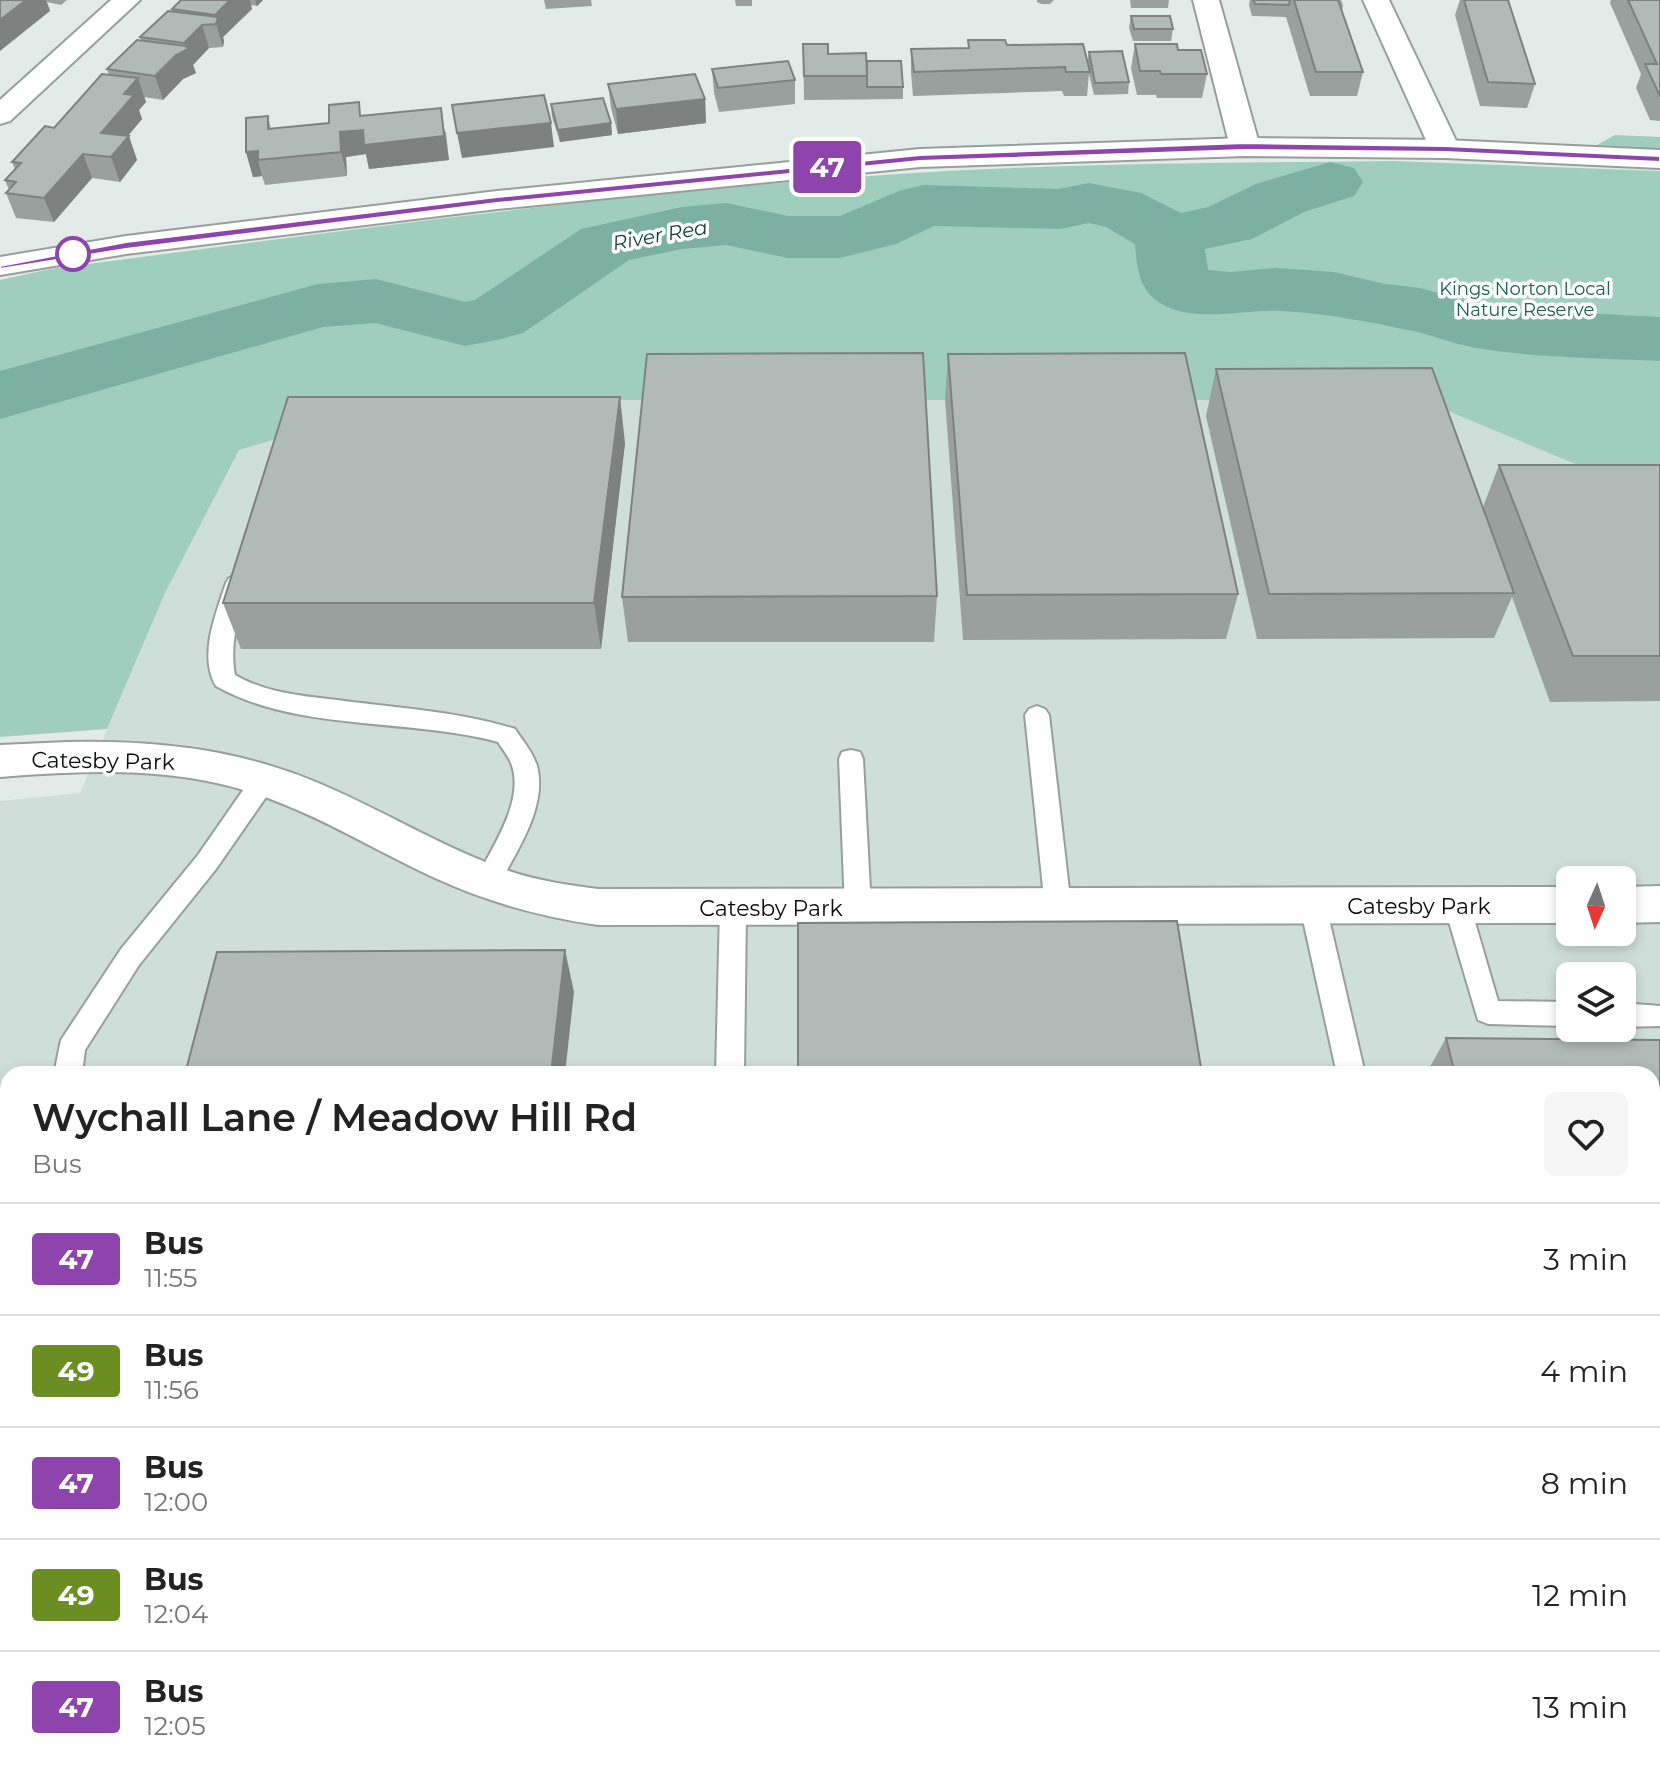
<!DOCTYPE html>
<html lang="en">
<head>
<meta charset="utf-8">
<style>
	:root { --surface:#fff; --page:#f6f6f6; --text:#222; --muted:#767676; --line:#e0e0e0 }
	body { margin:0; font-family:Montserrat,sans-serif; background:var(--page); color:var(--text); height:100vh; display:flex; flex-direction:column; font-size:30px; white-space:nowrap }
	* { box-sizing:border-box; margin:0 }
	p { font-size:26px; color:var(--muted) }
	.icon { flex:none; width:44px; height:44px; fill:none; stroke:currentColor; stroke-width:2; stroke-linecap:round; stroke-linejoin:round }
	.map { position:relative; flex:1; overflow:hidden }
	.drawer { position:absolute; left:0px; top:1066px; width:1660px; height:712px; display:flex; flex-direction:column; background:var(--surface); border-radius:24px 24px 0 0; box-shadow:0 4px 12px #0003 }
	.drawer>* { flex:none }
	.badge { padding:0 16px; border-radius:6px; font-size:28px; line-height:52px }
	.needle { width:52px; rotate:183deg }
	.fabs { position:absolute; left:1556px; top:866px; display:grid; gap:16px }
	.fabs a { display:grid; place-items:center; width:80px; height:80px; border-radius:12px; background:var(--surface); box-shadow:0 4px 12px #0003; font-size:40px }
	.map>.badge { position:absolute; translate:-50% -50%; box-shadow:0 0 0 4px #fff }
	.round { display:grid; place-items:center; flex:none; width:84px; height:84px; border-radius:12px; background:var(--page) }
	.head { display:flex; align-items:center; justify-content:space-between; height:136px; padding:0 32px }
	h1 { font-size:38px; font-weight:600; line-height:60px }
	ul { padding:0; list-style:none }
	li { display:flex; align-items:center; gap:24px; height:112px; padding:0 32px; border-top:2px solid var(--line) }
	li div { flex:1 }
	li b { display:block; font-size:30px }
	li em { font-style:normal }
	li .badge { min-width:88px; font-weight:700; text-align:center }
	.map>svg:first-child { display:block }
	.built { fill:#cedfda; fill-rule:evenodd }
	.green { fill:#9fcebf }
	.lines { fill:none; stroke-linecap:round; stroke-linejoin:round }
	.river { fill:#7cb1a1; fill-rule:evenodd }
	.lane-casing { stroke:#979f9c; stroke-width:4 }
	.street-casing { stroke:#979f9c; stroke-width:4 }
	.secondary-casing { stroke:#979f9c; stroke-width:4 }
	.lane { fill:#fff; fill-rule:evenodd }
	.street { fill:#fff; fill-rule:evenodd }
	.secondary { fill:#fff; fill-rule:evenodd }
	.wall { fill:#99a09e }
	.shaded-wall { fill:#7d8281 }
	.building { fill:#b2bab8; stroke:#7d8281; stroke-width:2 }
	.line { fill:#8e44ad; stroke:#fff; stroke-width:2 }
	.stop-dot { fill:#fff; stroke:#8e44ad; stroke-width:4 }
	.labels { text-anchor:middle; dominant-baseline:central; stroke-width:7; stroke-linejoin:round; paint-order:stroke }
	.far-park-label { font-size:18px; fill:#1c6050; stroke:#fff }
	.far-water-label { font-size:20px; font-style:italic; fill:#0e3e33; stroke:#fff }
	.street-label { font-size:22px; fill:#0a0d0c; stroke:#fff }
</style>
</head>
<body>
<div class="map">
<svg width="1660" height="1778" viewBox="0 0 1660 1778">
	<rect width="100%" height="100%" fill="#e3ebe8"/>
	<path class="built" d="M410 400H1421L1660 499V1778H0V801L80 793 165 593 239 450ZM1570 880H1622V932H1570ZM1570 976H1622V1028H1570ZM8 1074H1652V1770H8Z"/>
	<path class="green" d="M1615 135 1660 137V152L1586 151Z
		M1392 161 1660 171V499L1421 400H410L239 450 165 593 107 729 0 737V280L50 269C327 233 605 194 884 175 1053 163 1223 163 1392 161Z"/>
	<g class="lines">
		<path class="river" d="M1330 162 1354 168 1363 182 1354 196 1304 212 1252 239 1205 249 1208 270 1230 272 1276 268 1334 272 1385 284 1420 288 1477 304 1544 311 1660 317V361C1597 358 1533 358 1471 347 1451 343 1432 335 1413 331 1369 322 1325 313 1280 311 1245 309 1193 324 1160 303 1138 289 1137 267 1135 244L1106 227 1089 223 1060 229 934 226 896 244 840 258H788L726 245 682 249 629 260 523 333 497 340 465 346 375 323 323 327 0 419V371L318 284 376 279 465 302 475 300 581 229 682 207 726 203 788 216H840L899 191 923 185 1058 189 1089 183 1141 193 1181 213 1208 207 1256 184Z"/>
		<g class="lane-casing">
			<path id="lane" d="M237 575 245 578 248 583C239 613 229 643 235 675 266 693 302 696 337 700 396 708 458 711 515 729 522 740 533 752 537 766 548 807 515 854 497 888L488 891 479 888 475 881C491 849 526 800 511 763 508 755 502 749 498 742 409 718 297 732 216 686 198 656 216 613 226 583L229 578Z
				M1037 706 1045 709 1049 715 1071 907 1067 914 1058 918 1049 914 1045 907 1025 715 1029 709Z
				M851 750 860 752 863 759 871 908 867 915 858 919 849 915 845 908 839 759 842 752Z
				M264 771 273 773 276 780 273 787 216 869 139 965 85 1050 82 1074H54L61 1040 121 949 198 855 255 773Z
				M1457 894 1466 898 1470 905 1498 1001 1570 1002V1026L1488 1024 1478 1020 1444 905 1448 898Z
				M1313 895 1322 899 1326 906 1365 1074H1337L1300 906 1304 899Z
				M733 897 742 901 746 908 744 1074H716L720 908 724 901Z
				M1622 1003 1660 1006V1026L1622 1027Z"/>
		</g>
		<g class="street-casing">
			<path id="street" d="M111 0H140L10 121 0 124V100Z
				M1193 0H1219L1260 147 1255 153 1245 156 1235 153 1230 147Z
				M1363 0H1389L1460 149 1455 155 1445 158 1435 155 1430 149Z
				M67 742C151 740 232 748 311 780 378 807 440 847 509 871 538 881 569 885 598 889L1570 887V923L598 925C542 917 487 902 435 878 376 851 321 816 259 795 177 766 86 770 0 777V745Z
				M1660 886V922L1622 923V887Z"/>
		</g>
		<g class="secondary-casing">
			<path id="secondary" d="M1245 138 1445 140 1660 150V168L1445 158 1245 156 920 167 497 209 126 254 0 275V257L126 236 497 191 920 149Z"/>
		</g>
		<use href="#lane" class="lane"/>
		<use href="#street" class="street"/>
		<use href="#secondary" class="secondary"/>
	</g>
	<path class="wall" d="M0 0H67L61 5 47 2 50 11Z
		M181 0H263L257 6 251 5 252 9 223 37 224 41 223 47 209 48 193 65 196 73 183 79 163 100 144 97 146 102 139 110 142 119 128 136 137 160 120 182 92 178 54 222 16 218 6 193 9 190 5 180 15 169 12 162 54 128 109 75 107 69 141 40 140 37 173 11 172 9Z
		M544 0H591L592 6 546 9Z
		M735 0H752V6H736Z
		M1037 0H1054L1050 4H1041L1037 2Z
		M1130 0H1169L1168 8H1131Z
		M1250 0H1341L1343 5 1342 11 1363 72 1357 96H1310L1286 17 1252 16 1249 5Z
		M1460 0H1508L1535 84 1527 108 1480 106 1455 15Z
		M1611 0H1660V121L1650 120 1636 88 1641 74 1610 3Z
		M1131 16 1173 29 1171 41H1133L1129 28Z
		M968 40 1007 45 1087 63 1089 52 1129 82 1128 94 1094 95 1089 74 1087 96H1064L1062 91 913 96 911 73V49L968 48Z
		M803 44 828 54 867 61 903 87V99L804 100Z
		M1135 44 1178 50 1207 74 1202 98H1157L1156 95H1137L1131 68Z
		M712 69 795 80V104L719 112 714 93Z
		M608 84 705 99 706 123 618 134 611 108Z
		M551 104 611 123 612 135 560 142 552 117Z
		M268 116 271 129 329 123 362 116 446 132 449 160 369 169 366 154 346 157 347 176 265 185 262 176 253 177 246 152Z
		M948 354 1238 594 1226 639 963 640 945 400Z
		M1216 369 1483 507 1499 465H1660V701L1550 702 1512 597 1494 638 1257 639 1206 416Z
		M625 443 601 649H241L223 603Z
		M937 596 934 642H628L622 597Z
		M1446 1038 1455 1074H1426Z
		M1660 1040V1259H1652V1074Z
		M1017 1770H1652L1660 1778H1018Z"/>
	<path class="shaded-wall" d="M26 0H46L50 11 0 51V20Z
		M230 0H250L252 9 223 37 224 41 223 47 216 24 217 21 215 15Z
		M255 0H263L257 6Z
		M202 25 209 48 193 65 196 73 183 79 163 100 155 76 176 55 186 50 184 43Z
		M138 78 146 102 139 110 142 119 110 157 101 133 124 94Z
		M705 99 706 123 618 134 616 109Z
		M441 108 449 160 369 169 366 154 346 157 347 176 341 152 340 132 363 130Z
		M551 123 554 147 462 158 457 133Z
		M611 123 612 135 560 142 558 130Z
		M129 136 137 160 120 182 111 157Z
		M258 151V160L262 176 253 177 246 152Z
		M83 154 92 178 54 222 44 198Z
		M620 397 625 443 601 649 594 603Z
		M565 950 574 992 565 1074H551Z"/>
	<path class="building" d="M0 0H26L0 20Z
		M181 0H230L215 15 172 9Z
		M1253 0H1290L1289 5 1255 4Z
		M1294 0H1338L1363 72H1316Z
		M1464 0H1508L1535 84 1488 82Z
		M1628 0H1660V96L1645 64H1657Z
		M168 11 218 17 216 24 202 25 184 43 140 37Z
		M1131 16H1170L1173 29H1134Z
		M137 40 186 46 188 49 176 55 155 76 107 69Z
		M968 40H1005L1007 45 1083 44 1090 72H1066L1065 67 914 72 911 49 969 48Z
		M803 44H828V54L866 53 867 76H804Z
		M1135 44H1177L1178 50H1201L1207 74H1161L1160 71H1140Z
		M1122 51 1129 82 1095 83 1089 52Z
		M788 61 795 80 718 88 712 69Z
		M867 61H901L903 87H867Z
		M102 74 138 78 124 94 134 95 101 133 129 136 111 157 83 154 44 198 6 193 16 182 5 180 21 163 12 162 45 126 54 128Z
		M695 74 705 99 616 109 608 84Z
		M544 95 551 123 457 133 452 105Z
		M603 98 611 123 558 130 551 104Z
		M359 102 360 116 441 108 444 136 364 145 363 130 340 132 341 152 258 160V151L246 152V118L268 116V129L329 123V105Z
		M923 353 937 596 622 597 647 354Z
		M1185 353 1238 594 967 595 948 354Z
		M1432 368 1514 593 1269 594 1216 369Z
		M288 397H620L594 603H223Z
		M1499 465H1660V656H1573Z
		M1177 921 1202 1074H798V923Z
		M565 950 551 1074H185L217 952Z
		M1446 1038 1660 1040V1223H1652V1074H1455Z
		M1652 1540 1660 1565V1778H1029L1028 1770H1652Z"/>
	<path class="line" d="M1245 143 1445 146 1660 156V162L1445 152 1245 150 920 161 497 203 126 249 0 269V266L126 242 497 197 920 155Z"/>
	<circle class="stop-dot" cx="73" cy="254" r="16"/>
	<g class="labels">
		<g class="far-park-label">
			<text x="1525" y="289">Kings Norton Local<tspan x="1525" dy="21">Nature Reserve</tspan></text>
		</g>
		<g class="far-water-label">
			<text transform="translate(660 235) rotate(-10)">River Rea</text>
		</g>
		<g class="street-label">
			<text transform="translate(103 761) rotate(1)">Catesby Park</text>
			<text x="1419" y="906">Catesby Park</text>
			<text x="771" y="908">Catesby Park</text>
		</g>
	</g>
</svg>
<div class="fabs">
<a><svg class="needle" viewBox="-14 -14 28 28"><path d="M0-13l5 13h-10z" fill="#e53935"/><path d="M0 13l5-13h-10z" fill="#767676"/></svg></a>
<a><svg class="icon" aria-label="layers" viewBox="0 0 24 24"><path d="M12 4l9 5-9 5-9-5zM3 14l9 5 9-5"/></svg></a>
</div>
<b class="badge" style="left:827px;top:167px;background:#8e44ad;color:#fff">47</b>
<section class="drawer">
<div class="head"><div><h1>Wychall Lane / Meadow Hill Rd</h1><p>Bus</p></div><a class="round"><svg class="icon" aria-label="heart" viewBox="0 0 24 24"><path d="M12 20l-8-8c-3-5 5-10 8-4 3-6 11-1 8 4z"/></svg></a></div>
<ul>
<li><span class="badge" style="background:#8e44ad;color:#fff">47</span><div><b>Bus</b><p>11:55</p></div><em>3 min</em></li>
<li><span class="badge" style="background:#6b8e23;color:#fff">49</span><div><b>Bus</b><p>11:56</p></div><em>4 min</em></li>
<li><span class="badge" style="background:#8e44ad;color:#fff">47</span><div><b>Bus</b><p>12:00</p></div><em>8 min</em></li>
<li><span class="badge" style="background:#6b8e23;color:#fff">49</span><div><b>Bus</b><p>12:04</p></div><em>12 min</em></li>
<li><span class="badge" style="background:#8e44ad;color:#fff">47</span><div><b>Bus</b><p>12:05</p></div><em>13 min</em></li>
</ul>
</section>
</div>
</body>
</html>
